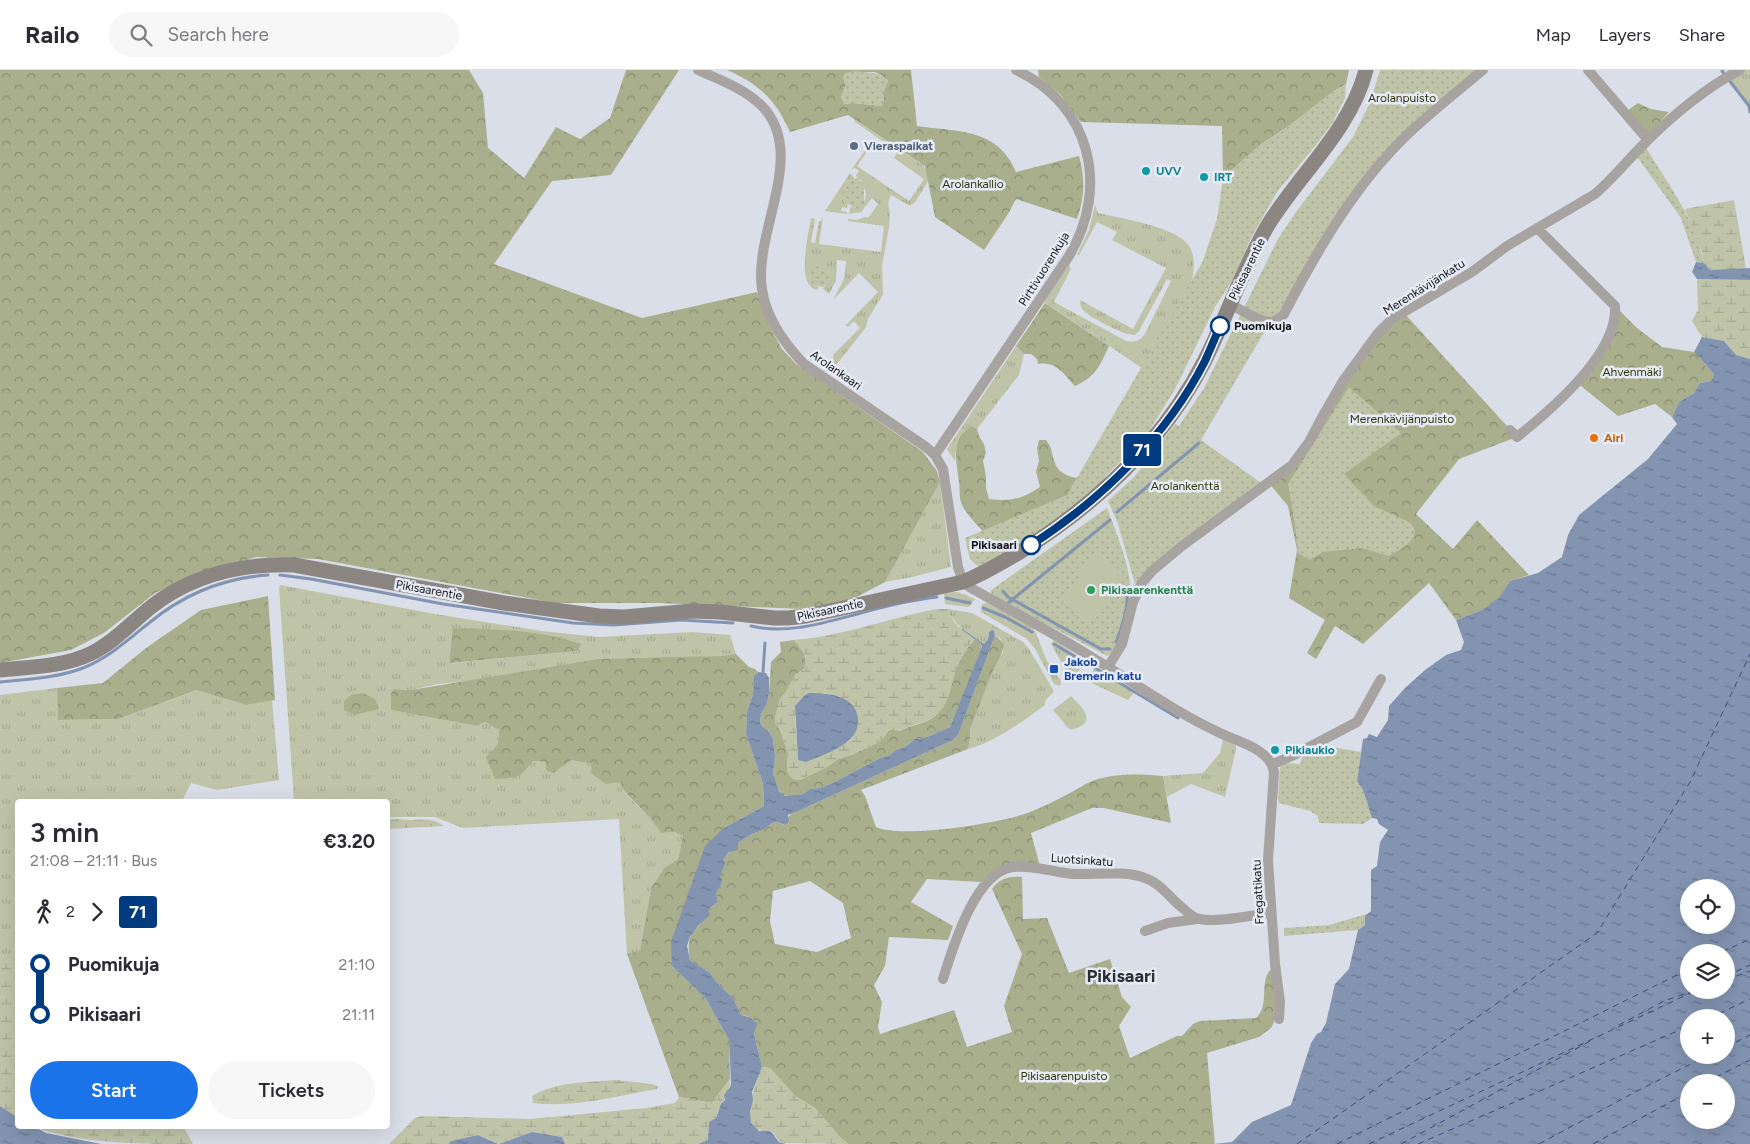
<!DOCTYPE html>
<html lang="en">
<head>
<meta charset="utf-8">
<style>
	:root { --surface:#fff; --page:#f7f7f7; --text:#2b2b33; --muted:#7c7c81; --line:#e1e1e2; --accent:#1a73e8 }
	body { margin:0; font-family:Figtree,sans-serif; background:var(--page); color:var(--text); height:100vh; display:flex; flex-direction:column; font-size:19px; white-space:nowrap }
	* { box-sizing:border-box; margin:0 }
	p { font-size:16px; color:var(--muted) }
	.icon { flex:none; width:28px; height:28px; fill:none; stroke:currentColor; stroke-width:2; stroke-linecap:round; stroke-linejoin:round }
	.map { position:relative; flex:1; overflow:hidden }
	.details { position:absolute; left:15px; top:729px; width:375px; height:330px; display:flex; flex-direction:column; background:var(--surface); border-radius:5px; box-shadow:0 5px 20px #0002 }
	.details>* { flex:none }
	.badge { padding:0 10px; border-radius:4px; font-size:18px; line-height:32px }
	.tools { position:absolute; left:1680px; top:809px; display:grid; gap:10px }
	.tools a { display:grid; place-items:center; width:55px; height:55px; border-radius:50%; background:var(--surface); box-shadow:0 5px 20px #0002; font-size:25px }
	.map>.badge { position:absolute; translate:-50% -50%; box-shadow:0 0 0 2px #fff }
	.legs { display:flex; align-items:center; gap:8px; height:55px; padding:0 15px; font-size:16px }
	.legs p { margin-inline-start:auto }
	.headline { display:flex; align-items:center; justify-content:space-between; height:85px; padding:0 15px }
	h1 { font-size:28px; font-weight:600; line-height:38px }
	.button { display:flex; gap:10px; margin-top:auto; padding:10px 15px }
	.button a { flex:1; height:58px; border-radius:30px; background:var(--accent); color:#fff; font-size:20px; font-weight:600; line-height:58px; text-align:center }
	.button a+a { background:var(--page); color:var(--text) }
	ul { padding:0 15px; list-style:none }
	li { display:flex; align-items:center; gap:18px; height:50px; font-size:19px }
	li i { display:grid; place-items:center; width:8px; height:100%; margin:0 6px; background:currentColor }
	li i::after { content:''; width:12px; height:12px; margin:-6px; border:4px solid; border-radius:50%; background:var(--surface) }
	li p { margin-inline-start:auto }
	li:first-child i { background:linear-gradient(#0000 50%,currentColor 0) }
	li:last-child i { background:linear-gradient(currentColor 50%,#0000 0) }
	header { display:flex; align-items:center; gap:30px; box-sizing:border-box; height:70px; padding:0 25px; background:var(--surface); border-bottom:1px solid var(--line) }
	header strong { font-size:24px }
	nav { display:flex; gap:28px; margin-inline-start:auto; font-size:18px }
	.search { width:350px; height:45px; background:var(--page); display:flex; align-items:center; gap:12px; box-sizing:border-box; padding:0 18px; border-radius:28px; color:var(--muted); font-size:19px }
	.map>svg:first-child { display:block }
	.grass { fill:url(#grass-tufts); fill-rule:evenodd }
	.forest { fill:url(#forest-crowns); fill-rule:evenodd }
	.wetland { fill:url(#wetland-marsh); fill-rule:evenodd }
	.park { fill:url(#park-dots) }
	.pitch { fill:#bfc4a9 }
	.water { fill:url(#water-ripples); fill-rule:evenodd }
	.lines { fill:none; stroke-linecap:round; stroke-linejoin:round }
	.stream { stroke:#8394b1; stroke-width:3 }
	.ferry { stroke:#374e7a; stroke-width:1; stroke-dasharray:6 5; stroke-linecap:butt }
	.street { stroke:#a7a3a0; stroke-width:10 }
	.secondary { stroke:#8c8682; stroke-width:15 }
	.line-1-casing { stroke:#fff; stroke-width:11 }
	.line-1 { stroke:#003b80; stroke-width:8 }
	.service-dot { fill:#5c6f8a; stroke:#e7ebf5; stroke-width:2 }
	.culture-dot { fill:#0f9aa8; stroke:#e7ebf5; stroke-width:2 }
	.stop-1-dot { fill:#fff; stroke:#003b80; stroke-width:2.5 }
	.food-dot { fill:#e8710a; stroke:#e7ebf5; stroke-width:2 }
	.leisure-dot { fill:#2e9e5b; stroke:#e7ebf5; stroke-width:2 }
	.transit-dot { fill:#1a4fb4; stroke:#e7ebf5; stroke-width:2 }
	.labels { text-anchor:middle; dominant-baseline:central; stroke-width:5; stroke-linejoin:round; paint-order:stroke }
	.park-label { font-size:12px; fill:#31350a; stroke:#e7ebf5 }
	.service-label { font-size:12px; font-weight:bold; fill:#4e5e75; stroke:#e7ebf5; text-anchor:start }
	.culture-label { font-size:12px; font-weight:bold; fill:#0d838f; stroke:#e7ebf5; text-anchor:start }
	.street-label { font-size:12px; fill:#15161a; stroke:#e7ebf5 }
	.stop-label { font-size:12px; font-weight:bold; fill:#15161a; stroke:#e7ebf5; text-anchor:start }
	.food-label { font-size:12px; font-weight:bold; fill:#c56008; stroke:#e7ebf5; text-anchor:start }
	.leisure-label { font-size:12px; font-weight:bold; fill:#27864d; stroke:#e7ebf5; text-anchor:start }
	.transit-label { font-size:12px; font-weight:bold; fill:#164399; stroke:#e7ebf5; text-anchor:start }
	.district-label { font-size:18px; font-weight:bold; fill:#2b2e35; stroke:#e7ebf5 }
</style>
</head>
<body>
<header>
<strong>Railo</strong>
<div class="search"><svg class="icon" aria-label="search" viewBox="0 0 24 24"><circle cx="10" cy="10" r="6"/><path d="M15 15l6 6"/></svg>Search here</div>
<nav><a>Map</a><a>Layers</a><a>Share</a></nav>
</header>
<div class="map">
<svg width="1750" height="1074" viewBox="0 0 1750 1074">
	<defs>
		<pattern id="grass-tufts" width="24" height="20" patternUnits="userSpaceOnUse" patternTransform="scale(1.25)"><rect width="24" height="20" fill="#bfc4a9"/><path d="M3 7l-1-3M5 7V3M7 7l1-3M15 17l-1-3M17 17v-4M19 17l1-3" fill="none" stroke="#a3a891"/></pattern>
		<pattern id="forest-crowns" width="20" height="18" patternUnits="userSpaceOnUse" patternTransform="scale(1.25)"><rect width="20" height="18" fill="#a9af8d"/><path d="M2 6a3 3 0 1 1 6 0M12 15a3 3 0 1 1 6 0" fill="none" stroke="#888d72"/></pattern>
		<pattern id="wetland-marsh" width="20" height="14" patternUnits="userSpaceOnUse" patternTransform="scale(1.25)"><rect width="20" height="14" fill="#bfc4a9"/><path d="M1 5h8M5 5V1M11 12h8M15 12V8" fill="none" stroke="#a3a891"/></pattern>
		<pattern id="park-dots" width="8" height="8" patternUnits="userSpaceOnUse" patternTransform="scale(1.25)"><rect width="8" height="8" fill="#bfc4a9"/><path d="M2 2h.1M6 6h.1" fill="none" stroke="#a3a891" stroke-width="1.8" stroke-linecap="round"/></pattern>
		<pattern id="water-ripples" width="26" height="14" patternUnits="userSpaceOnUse" patternTransform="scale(1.25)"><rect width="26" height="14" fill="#8394b1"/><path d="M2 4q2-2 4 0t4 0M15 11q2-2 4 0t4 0" fill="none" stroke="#6a788f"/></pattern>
	</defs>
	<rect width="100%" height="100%" fill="#dadee8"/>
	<path class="grass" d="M1740 0H1750V42L1749 36 1727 8Z
		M855 50 923 95 927 100 929 110 915 132 910 136 891 125 888 133 890 144 889 158 882 195 883 224 868 249 866 257 834 298 833 285 860 258 854 251 848 257 846 255 878 222 859 203 833 230 844 209 846 191 837 190 836 211 829 224 823 219 825 215 809 205 810 212 819 218 817 220C795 216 809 163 811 148L815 149 811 172 815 173 819 151H821L823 147 819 174 881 182 884 156 848 151V149L857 150 865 147 868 148 878 134 872 128 861 142 849 144 851 136 855 138C869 134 867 122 862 111L857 108 856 105 859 101 855 98 852 99 868 76 870 77 857 96 909 131 924 109 894 88 897 83 891 79V77L854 51Z
		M850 103 855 109C845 115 836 127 848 135L847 138 842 137 841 141 847 142V144L825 141Z
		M1095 135 1098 143C1119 148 1178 157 1189 176 1196 187 1194 202 1191 214L1142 298 1044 232 1069 195 1071 199 1054 232 1126 271C1134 273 1140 271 1145 264L1171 211 1167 209 1139 261 1135 265C1125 266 1091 248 1084 241 1080 237 1080 234 1080 230L1133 259 1166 198 1112 170 1117 162 1097 152 1079 185H1077L1089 160Z
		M1016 276 1024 284 1019 305 977 359 972 356C958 363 956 378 955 391L947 379Z
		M940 412 951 497 912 507 885 512Z
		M280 515 435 544 542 561 598 567 692 562 730 565 736 584 438 614 411 620 394 619 391 623 392 640 477 656 485 652 499 660 498 674 532 691 547 692 571 690 592 694 620 712 624 722 651 749 661 763 674 762 683 766 678 789 664 798 651 818 640 882 627 884 619 749 463 758 435 747H388V731H294L279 518ZM454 558 579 581 449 593Z
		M955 522 964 524 975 529 969 537 945 534 944 523Z
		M987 533 1032 557 1035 561 1047 591 1061 611 1060 616 1054 614 1035 579 1027 569 981 542 982 534Z
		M948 539 972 543 1023 572 1029 579 1054 621 1045 631V635C1025 650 993 673 968 679L970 669V659C979 640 990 595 1003 582L1001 569 995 565 994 561 988 564V569L984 574 961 558 949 544Z
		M1054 570 1083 589 1084 592 1078 602 1072 604 1067 602 1051 574Z
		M1095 598H1099L1134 623 1128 630 1087 611Z
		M57 618 58 650 118 649 198 620 246 635 272 630 279 710 217 720 191 713 182 731H18L17 888 0 892V625Z
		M1071 626C1083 638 1099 653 1071 660L1068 658 1053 640Z
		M1223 670 1236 675V679L1225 727 1191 714 1167 727 1163 706 1203 703 1220 683Z"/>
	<path class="forest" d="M0 0H469L483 23 488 78 524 108 556 57 580 69 610 48 626 0H679L611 105 552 111 494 194 642 248 757 222 770 257 782 279 796 294 923 382 937 401 940 412 885 512 851 530 801 539 659 533H555L318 489 256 487 197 505 155 523 104 563 71 580 0 593Z
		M727 0H911L917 56C958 62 998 58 1016 102L1079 86C1085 108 1085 127 1077 149L1016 129 1008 144 984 180 935 147 925 96 848 45 790 62C776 30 759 14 727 0ZM874 2 880 4 888 11 883 23 884 30 882 36 853 33 844 34 841 27 846 16 844 5 846 3Z
		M1038 0H1349L1346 14 1334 21 1289 56 1261 74 1223 108 1222 56 1081 52 1060 24 1039 7Z
		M1638 33 1651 39 1669 42 1649 64 1624 43Z
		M1045 233 1109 276C1100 295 1096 307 1075 316 1063 304 1057 291 1038 294L1037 289 1031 284H1024L1016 276Z
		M1615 236 1637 258 1662 277 1694 282 1701 287 1706 296 1714 304 1711 311 1700 313 1694 323 1679 332 1672 347 1655 334 1618 346 1576 312 1600 283Z
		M1404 243 1517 367 1459 389 1416 444 1453 479 1477 450 1529 505 1510 511 1500 528 1482 540 1456 550 1429 513 1363 574 1335 556 1316 589 1307 583 1325 550 1289 528 1297 480 1288 436 1268 412 1292 395 1359 287Z
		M972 356 977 359 979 366 984 374 986 383 983 391 986 406V418L989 429C1010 432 1023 429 1040 417L1036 401 1039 391 1037 378 1039 370H1046C1053 379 1051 383 1055 393 1059 405 1073 408 1085 409L1086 417 987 466C979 456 968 447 962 435 959 429 960 419 959 412 957 393 949 368 972 356Z
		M268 526 275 630 246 635 197 620 118 649 58 650 57 618 103 613 146 578 201 540Z
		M453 558C497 559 539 560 581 574L578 581 449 593Z
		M995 565 1004 574C1003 584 996 593 992 603 984 621 978 641 970 659V669L968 679 861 720 865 726 876 757C901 769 1003 753 1030 742 1043 737 1055 731 1068 724 1077 720 1085 713 1095 710 1116 703 1140 704 1163 706L1171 753 1104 738H1092L1031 763 1040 796C1015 797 999 791 981 812L927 809 911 832 953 856 948 870 889 867 885 896 874 915 882 932 878 957 880 964 954 940 967 977 1012 962 1004 936 1022 884 992 819C1000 808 1009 806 1022 807L1023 849 1047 848 1069 903 1110 889 1122 927 1131 937 1119 956 1130 988 1177 966H1182L1193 954 1200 951 1256 948C1270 936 1259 913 1270 900H1272L1276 940 1274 952 1271 958 1259 967 1207 983 1215 1074H848L839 1066 815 1038 795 1026 770 998 762 997 754 964 756 952 747 946 741 945 733 928 719 915 709 902 690 890C685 862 695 863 710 843L709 838 718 832 716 823 723 790 726 786 739 772 752 764 765 759 772 753 777 752 784 755C789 744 793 741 805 738L953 670 958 665ZM810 811 843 833 851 868 817 882 775 874 770 851 773 821Z
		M975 569 980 573 982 580 950 657 927 667 915 669 905 677 896 680 890 685 878 689 833 713 820 718 810 719 803 724 789 726 783 725 776 716 773 704 775 686 773 670 770 663 761 655 760 651 761 644 767 634 769 623 771 592 781 582 780 572 794 570 804 583 806 593 804 599 795 605 786 622 780 629 775 648V652L780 660 788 683 787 700 790 706 794 709 800 710 825 698 839 688 851 685 881 671 888 661 892 659 900 661C911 654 926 655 936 645 940 641 942 633 944 628 953 608 959 585 975 569Z
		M736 584 749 597 755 599 758 602 754 606 753 624 747 642 746 664 762 710 764 723V736L724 758 672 896 706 929 729 970 730 1009 712 1033 679 1027 627 884 640 881 651 818 664 798 678 789 683 766 674 762 661 763 651 749 624 721 620 712 606 714 591 703 592 694 571 690 553 703 546 700V692L533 691C519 709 517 708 495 709L486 687 498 674 499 660 485 652 477 656 391 640V623L394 619 411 620 598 589 718 586Z
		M363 623 375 629 379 639 355 645 344 640V631L351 625Z"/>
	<path class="wetland" d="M1734 130 1746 199 1710 200 1704 193 1702 182 1685 139Z
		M1697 209 1750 210V289L1736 285 1724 271 1702 267 1692 251 1698 240Z
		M937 539H948C949 550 966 564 975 569 967 576 962 586 958 595 951 612 951 633 936 645 925 654 912 654 900 661L892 659 888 661 881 671 851 685 839 689 825 698 800 710 794 709 790 706 787 700 788 683 780 660 775 652V648L780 629 786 622 795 605 804 599 806 593 804 583 794 570C843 566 889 548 937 539ZM823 623 841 627 851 669C835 681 817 686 798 690L795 646Z
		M398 749C416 752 430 745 444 756L388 759V750Z
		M17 888V1047L0 1036V892Z
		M762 997 770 998 795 1026 815 1038 839 1066 848 1074 783 1073C776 1071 777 1065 772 1062 765 1057 761 1064 752 1056 746 1040 755 1012 762 997Z
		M730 1009C731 1024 719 1034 716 1048L709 1052 708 1070 698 1074H565L562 1067 532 1062 499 1074 478 1065 451 1071 448 1074H389L415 1048 422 1046 531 1049 646 1038 675 1033 679 1027 712 1033Z
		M616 1010 651 1014 658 1016 657 1019C617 1026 574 1038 533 1033L532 1026C554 1012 590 1012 616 1010Z
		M33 1056H183L193 1074C145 1074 75 1074 33 1056Z"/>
	<path class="park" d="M1380 0H1479L1374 98 1286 233 1270 252 1201 370 1264 415 1182 476 1137 521 1118 454 1108 431 1135 406 1175 354 1179 356 1204 318 1278 169 1296 142 1353 67 1370 33Z
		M854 1 880 4 888 11 883 23 884 30 882 36 853 33 844 34 841 27 846 18 843 7 846 3Z
		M1346 14 1345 28 1333 52 1316 75 1277 122 1251 168 1232 211 1215 237 1175 319 1146 366 1107 405 1098 418 1061 449 981 499 970 489 965 468 1067 425 1203 191 1217 149 1223 108 1261 74 1289 56 1334 21Z
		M1644 74C1667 113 1695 148 1704 193L1696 192 1681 148 1635 84Z
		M857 108 864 114V133L858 139 845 133C837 123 846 112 857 108Z
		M817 194C831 193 831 209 823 217L815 216 810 212 809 201Z
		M1349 317 1400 362V364L1344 404 1374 436 1409 452C1426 467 1401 479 1389 486L1362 478 1323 482 1309 490 1298 483 1295 454 1288 414Z
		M1107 438C1117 465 1130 494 1131 524L1116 579 1107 586 991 525V520Z
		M1326 672 1332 677 1361 682 1357 711 1363 720 1372 748 1363 754 1319 753 1318 746 1310 741 1279 733 1278 727 1280 696 1285 693 1300 694 1304 682Z
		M1370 843 1365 855 1358 860 1284 866V858L1329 855Z"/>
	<path class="pitch" d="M1092 484 1123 503 1093 552 1063 533Z"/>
	<path class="water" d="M1696 192 1704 193 1710 200 1750 198V210L1697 209 1692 202Z
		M1702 267 1724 271 1736 285 1750 289V1074H1214L1232 1072 1252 1052 1291 1035 1311 973 1317 964 1321 962 1326 953 1335 914 1349 899 1358 860 1365 855V846L1371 841V800L1377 796 1380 772 1388 760 1379 754 1377 749 1372 748 1363 720 1357 711 1363 669 1367 668 1369 664 1377 667 1388 650 1389 636 1405 618 1425 600 1446 585 1461 580 1464 572 1456 550 1482 540 1499 528 1510 511 1538 503 1562 487 1568 465 1579 445 1648 389 1677 354 1672 347 1679 332 1694 323 1700 313 1711 311 1714 304C1706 297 1702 288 1694 282ZM1689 818H1726V855H1689ZM1689 882H1726V920H1689ZM1689 948H1726V985H1689ZM1726 1012V1050H1689V1012Z
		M961 558 984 574 988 569 989 562 992 560 994 561 995 565 958 665 953 670 805 738 788 745 789 751 785 755 777 752 772 753 765 759 752 764 739 772 738 774V780L729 782 723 790 725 792 720 807 722 810 720 817 716 823 718 832 709 838 710 845 698 856 690 867 687 876 690 890 709 902 719 915 733 928 741 945 749 947 757 953 754 964 762 997 752 1022 753 1030 750 1041 751 1053 759 1061C774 1059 771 1063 779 1072L786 1074H698L708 1070 709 1052 716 1048 721 1034 725 1030 724 1025 730 1017 731 1014 729 970 706 929 672 896 671 872 705 776 724 758 764 736V723L762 710 746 664 747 642 753 624 754 606 758 602 766 603 769 608V623L767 634 761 644 760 651 761 655 770 663 773 670 775 686 773 704 779 721 785 726 803 724 810 719 820 718 833 713 878 689 890 685 896 680 905 677 915 669 927 667 950 657 982 577 980 573 962 560Z
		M809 623C828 623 855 625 858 648 859 656 856 664 850 669 839 680 820 686 806 692L798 690 795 636 805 625Z
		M0 1036 17 1047 18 1056H33L46 1063 101 1074H0Z
		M532 1062 562 1067 565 1074H499Z
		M478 1065 498 1074H448L451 1071Z"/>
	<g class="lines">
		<path class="stream" d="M1723 0 1722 1 1749 36 1750 42
			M1117 442 1199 373
			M280 505 311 509 443 534 573 553 614 555 681 550 733 553
			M1003 521 1008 527 1101 579H1110
			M946 528 970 533
			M1008 533 1110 450
			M983 538 1005 547 1032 562
			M751 556C788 565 826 552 861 543 886 536 911 530 937 527
			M1116 572C1123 556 1129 534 1127 517
			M1054 574 1082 591
			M1095 598 1178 648
			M763 602 765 573
			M0 612C28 609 57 608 83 598 108 588 128 570 149 553 184 524 223 508 268 505"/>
		<path class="ferry" d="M1722 882 1750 869
			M1726 906 1750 895
			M1726 910 1750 901
			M1709 948 1750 929
			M1619 955 1664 931 1690 922
			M1726 977 1750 965
			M1706 1012 1750 990
			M1297 1074 1597 863 1690 712 1750 584
			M1337 1074 1689 899
			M1369 1074 1697 920
			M1401 1074 1594 969
			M1418 1074 1689 956
			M1539 1074 1639 1020 1709 985
			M1593 1074 1689 1022"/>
		<path class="street" d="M698 0C720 10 743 18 761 35 809 83 753 161 762 219 766 248 784 273 804 294L926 377 935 385 943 399 958 497 963 512 971 518C1012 541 1053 563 1093 588 1135 613 1173 641 1218 662 1237 672 1270 678 1274 702L1268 790 1275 894 1280 932 1279 949
			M1588 0 1648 70
			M1229 234C1239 238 1261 253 1270 252 1276 252 1280 248 1284 244 1317 181 1355 115 1407 65 1431 42 1458 21 1483 0
			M1510 360 1517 367C1551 340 1618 283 1615 236L1537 158
			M935 385 1069 186C1110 117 1091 35 1016 0
			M1108 597 1122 574 1133 532 1142 513 1152 501 1182 476 1292 395 1309 372 1321 349 1343 311 1378 263 1392 249 1472 202 1507 176 1595 124C1614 108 1629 88 1647 71 1672 46 1708 16 1740 0
			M1273 694 1294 685 1357 652 1381 609
			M1145 861 1168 853 1197 849
			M943 909C953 877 975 802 1013 797 1033 795 1054 802 1073 804 1096 805 1124 800 1145 808 1158 812 1168 825 1178 834 1183 838 1189 845 1196 848 1212 854 1253 845 1271 843"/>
		<path class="secondary" d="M0 600C30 597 62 597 90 584 113 573 131 553 151 537 192 505 243 493 294 495L504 533 599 546 624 547 692 541 720 542 774 548H788L806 546 963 512C983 504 1001 493 1020 482 1095 435 1163 372 1204 292 1227 247 1242 199 1268 155 1300 103 1350 61 1366 0"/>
	</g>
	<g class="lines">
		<g class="line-1-casing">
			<path id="line-1" d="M1031 475C1101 430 1167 366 1205 291 1210 280 1215 268 1220 256"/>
		</g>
		<use href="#line-1" class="line-1"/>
	</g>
	<circle class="service-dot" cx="854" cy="76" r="5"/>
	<g class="culture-dot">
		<circle cx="1146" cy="101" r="5"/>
		<circle cx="1204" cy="107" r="5"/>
		<circle cx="1275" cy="680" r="5"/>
	</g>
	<g class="stop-1-dot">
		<circle cx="1220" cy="256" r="9"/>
		<circle cx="1031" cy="475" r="9"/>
	</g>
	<circle class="food-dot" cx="1594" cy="368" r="5"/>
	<circle class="leisure-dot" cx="1091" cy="520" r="5"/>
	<rect class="transit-dot" x="1049" y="594" width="10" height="10" rx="2.5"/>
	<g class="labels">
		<g class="park-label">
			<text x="1402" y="28">Arolanpuisto</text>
			<text x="973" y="114">Arolankallio</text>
			<text x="1632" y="302">Ahvenmäki</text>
			<text x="1402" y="349">Merenkävijänpuisto</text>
			<text x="1185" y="416">Arolankenttä</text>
			<text x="1064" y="1006">Pikisaarenpuisto</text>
		</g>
		<g class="service-label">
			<text x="864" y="76">Vieraspaikat</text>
		</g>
		<g class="culture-label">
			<text x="1156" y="101">UVV</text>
			<text x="1214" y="107">IRT</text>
			<text x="1285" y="680">Pikiaukio</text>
		</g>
		<g class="street-label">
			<text transform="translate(1044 199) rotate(-58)">Pirttivuorenkuja</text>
			<text transform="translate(1247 199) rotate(-64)">Pikisaarentie</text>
			<text transform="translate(1424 217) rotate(-32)">Merenkävijänkatu</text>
			<text transform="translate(836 300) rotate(35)">Arolankaari</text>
			<text transform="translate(429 520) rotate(10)">Pikisaarentie</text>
			<text transform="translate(830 540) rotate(-12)">Pikisaarentie</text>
			<text transform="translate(1082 790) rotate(4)">Luotsinkatu</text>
			<text transform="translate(1258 822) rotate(-93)">Fregattikatu</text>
		</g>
		<g class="stop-label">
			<text x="1234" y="256">Puomikuja</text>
			<text x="1017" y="475" text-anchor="end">Pikisaari</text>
		</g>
		<g class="food-label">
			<text x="1604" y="368">Airi</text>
		</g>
		<g class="leisure-label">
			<text x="1101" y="520">Pikisaarenkenttä</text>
		</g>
		<g class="transit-label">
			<text x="1064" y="592">Jakob<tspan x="1064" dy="14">Bremerin katu</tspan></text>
		</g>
		<g class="district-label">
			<text x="1121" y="906">Pikisaari</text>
		</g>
	</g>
</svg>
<div class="tools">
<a><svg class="icon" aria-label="locate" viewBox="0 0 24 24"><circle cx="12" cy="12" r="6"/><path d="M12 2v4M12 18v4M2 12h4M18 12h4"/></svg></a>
<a><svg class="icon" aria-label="layers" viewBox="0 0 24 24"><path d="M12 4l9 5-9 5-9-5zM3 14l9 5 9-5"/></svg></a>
<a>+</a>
<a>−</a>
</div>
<b class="badge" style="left:1142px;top:380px;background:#003b80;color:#fff">71</b>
<section class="details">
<div class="headline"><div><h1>3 min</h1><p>21:08 – 21:11 · Bus</p></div><b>€3.20</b></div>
<div class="legs"><svg class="icon" aria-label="walk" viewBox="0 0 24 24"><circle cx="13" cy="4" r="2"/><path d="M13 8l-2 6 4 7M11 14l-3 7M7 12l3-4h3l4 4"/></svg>2<svg class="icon" aria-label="forward" viewBox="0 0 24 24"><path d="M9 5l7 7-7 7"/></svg><b class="badge" style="background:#003b80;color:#fff">71</b></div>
<ul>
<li><i style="color:#003b80"></i><b>Puomikuja</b><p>21:10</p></li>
<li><i style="color:#003b80"></i><b>Pikisaari</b><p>21:11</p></li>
</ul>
<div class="button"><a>Start</a><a>Tickets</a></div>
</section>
</div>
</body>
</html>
